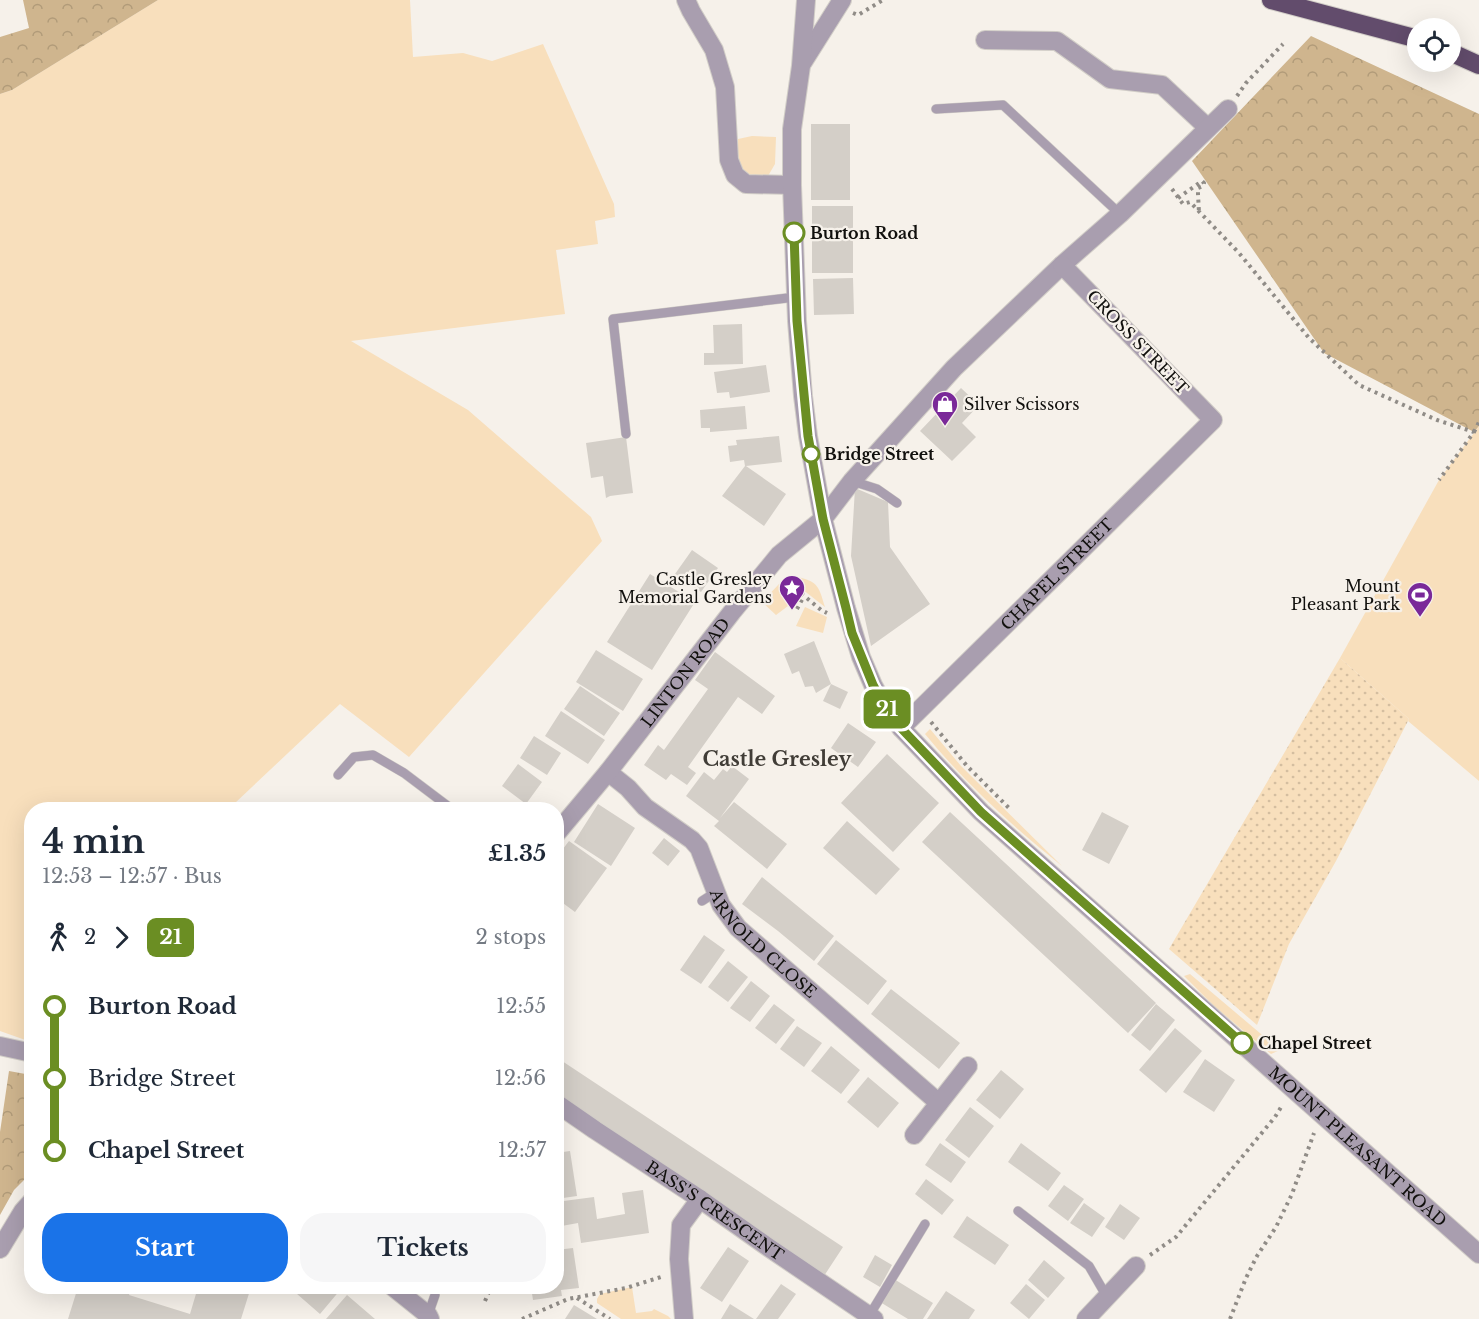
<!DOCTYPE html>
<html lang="en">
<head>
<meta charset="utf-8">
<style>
	:root { --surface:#fff; --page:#f6f6f7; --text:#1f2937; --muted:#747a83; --accent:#1a73e8 }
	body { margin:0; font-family:"Libre Baskerville",serif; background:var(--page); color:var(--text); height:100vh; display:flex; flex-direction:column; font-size:22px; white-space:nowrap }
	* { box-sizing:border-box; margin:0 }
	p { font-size:20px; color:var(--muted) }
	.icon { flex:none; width:33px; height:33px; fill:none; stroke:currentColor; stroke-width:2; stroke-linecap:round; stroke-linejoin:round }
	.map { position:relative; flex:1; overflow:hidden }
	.details { position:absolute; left:24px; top:802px; width:540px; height:492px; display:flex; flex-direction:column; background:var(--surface); border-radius:24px; box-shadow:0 6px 24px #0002 }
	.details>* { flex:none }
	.badge { padding:0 12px; border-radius:9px; font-size:21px; line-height:39px }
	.buttons { position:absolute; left:1407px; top:18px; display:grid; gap:12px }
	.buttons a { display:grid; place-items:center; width:54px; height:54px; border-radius:50%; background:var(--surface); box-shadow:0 6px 24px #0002; font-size:30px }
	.map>.badge { position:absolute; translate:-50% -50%; box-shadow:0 0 0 3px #fff }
	.legs { display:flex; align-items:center; gap:9px; height:66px; padding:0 18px; font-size:20px }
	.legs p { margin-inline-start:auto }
	.headline { display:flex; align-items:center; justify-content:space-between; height:102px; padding:0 18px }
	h1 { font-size:33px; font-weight:800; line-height:45px }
	.cta { display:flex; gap:12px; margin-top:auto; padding:12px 18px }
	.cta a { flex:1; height:69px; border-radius:24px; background:var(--accent); color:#fff; font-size:24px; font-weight:800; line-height:69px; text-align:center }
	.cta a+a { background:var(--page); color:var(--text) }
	ul { padding:0 18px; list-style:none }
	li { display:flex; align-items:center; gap:21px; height:72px; font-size:22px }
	li i { display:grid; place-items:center; width:9px; height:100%; margin:0 8px; background:currentColor }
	li i::after { content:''; width:15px; height:15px; margin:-8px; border:4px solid; border-radius:50%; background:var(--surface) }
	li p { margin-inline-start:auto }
	li:first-child i { background:linear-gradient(#0000 50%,currentColor 0) }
	li:last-child i { background:linear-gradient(currentColor 50%,#0000 0) }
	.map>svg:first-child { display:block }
	.green { fill:#f8dfbc }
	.forest { fill:url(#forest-crowns) }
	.park { fill:url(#park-dots) }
	.building { fill:#d4cfc8 }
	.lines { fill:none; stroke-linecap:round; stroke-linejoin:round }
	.service-casing { stroke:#d1cdc7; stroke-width:10 }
	.minor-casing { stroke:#d1cdc7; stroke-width:20 }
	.tertiary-casing { stroke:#d1cdc7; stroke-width:20 }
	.trunk-casing { stroke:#d1cdc7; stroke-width:20 }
	.path { stroke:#908c87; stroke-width:4; stroke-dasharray:3 4.5; stroke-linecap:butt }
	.service { stroke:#a99eaf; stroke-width:9 }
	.minor { stroke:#a99eaf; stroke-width:18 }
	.tertiary { stroke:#a99eaf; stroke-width:18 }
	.trunk { stroke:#624c6c; stroke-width:18 }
	.line-1-casing { stroke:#fff; stroke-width:14 }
	.line-1 { stroke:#6b8e23; stroke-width:9 }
	.stop-1-dot { fill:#fff; stroke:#6b8e23; stroke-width:3 }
	.labels { text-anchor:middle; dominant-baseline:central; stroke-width:4.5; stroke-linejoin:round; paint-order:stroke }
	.stop-label { font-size:16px; font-weight:bold; fill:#11100d; stroke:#f6f1ea; text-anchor:start }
	.street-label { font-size:16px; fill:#11100d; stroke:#f6f1ea }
	.poi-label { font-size:16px; fill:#11100d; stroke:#f6f1ea; text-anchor:end }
	.quarter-label { font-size:20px; font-weight:bold; fill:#413d37; stroke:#f6f1ea }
</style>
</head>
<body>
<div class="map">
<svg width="1479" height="1319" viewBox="0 0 1479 1319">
	<defs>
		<pattern id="forest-crowns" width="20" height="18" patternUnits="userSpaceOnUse" patternTransform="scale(1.5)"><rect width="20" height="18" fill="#cfb58e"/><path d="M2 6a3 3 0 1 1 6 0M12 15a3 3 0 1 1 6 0" fill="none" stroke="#b19b79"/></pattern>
		<pattern id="park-dots" width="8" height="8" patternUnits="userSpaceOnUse" patternTransform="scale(1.5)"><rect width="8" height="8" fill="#f8dfbc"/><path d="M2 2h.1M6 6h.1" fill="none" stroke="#d4bea0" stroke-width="1.8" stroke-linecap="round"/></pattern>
	</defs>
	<rect width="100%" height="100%" fill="#f6f1ea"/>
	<path class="green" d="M158 0H410L413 57 463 53 492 61 543 44 614 204 615 217 595 221 598 244 556 250 565 314 351 341 468 410 591 517 602 541 409 757 340 704 235 803 240 810H32L31 1042 0 1031V94L12 90Z
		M752 136 776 137 775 164 768 176 753 177 741 169 737 152 738 139Z
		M1479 426V781L1408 721 1409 719 1340 658 1439 480Z
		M797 577C819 581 819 588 825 607L789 579Z
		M779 584 794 596 788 606 776 615 762 602Z
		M805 607 827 617 823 633 796 626Z
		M930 729 961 766 1062 866C1012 826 965 783 925 734Z
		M1190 974 1280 1050 1271 1054 1214 1006 1184 976Z
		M632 1287 636 1313 652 1311 654 1309 668 1316 671 1319H621L597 1303V1299L600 1294Z"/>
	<path class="forest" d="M23 0H158L12 90 0 94V37L29 28Z
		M1311 36 1479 114V426L1474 432 1324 353 1192 161Z
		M9 1071 31 1075V1173L14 1190 0 1215V1132Z"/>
	<path class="park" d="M1340 658 1409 719 1336 861 1289 944 1257 1025 1169 949Z"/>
	<path class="building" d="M811 124H850V200H811Z
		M812 206H853V273H812Z
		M853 278 854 314 814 315 813 279Z
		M742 324 743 364 704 365V353H714L713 325Z
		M766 365 770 392 730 398 729 392 717 393 714 372Z
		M961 388 979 405 962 423 976 437 952 461 920 431Z
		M745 406 747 429 710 432V428H701L700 410Z
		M779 436 782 462 746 466 786 494 764 526 722 496 745 466 744 460 730 462 728 446 737 445 736 440Z
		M626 437 633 493 610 496 606 498 603 476 591 478 586 443Z
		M855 488 888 502 890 547 930 604 871 646 851 556Z
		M692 550 718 568 701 592 675 574Z
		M650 574 695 602 652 670 607 642Z
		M814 641 831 684 816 693 813 686 805 687 799 671 792 674 784 654Z
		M596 650 643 679 623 711 576 682Z
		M715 652 775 696 762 714 738 697 688 767 696 773 687 785 671 774 666 780 644 765 658 745 664 750 708 689 695 680Z
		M831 684 848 692 840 709 823 701Z
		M580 686 620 713 604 736 564 709Z
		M561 711 605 740 588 764 545 736Z
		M848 723 876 742 858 767 831 748Z
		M534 736 561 753 547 775 520 758Z
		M887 754 939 803 893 852 841 803Z
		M518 764 542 782 526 804 502 786Z
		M732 766 749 779 720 818 734 802 787 844 767 869 714 826 719 821 686 796 704 772 714 780 723 769 727 772Z
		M598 804 635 828 611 866 574 842Z
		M950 812 1156 1003 1128 1033 922 842Z
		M1102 812 1129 826 1109 864 1082 850Z
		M847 821 900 869 876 895 823 848Z
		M664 838 680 851 668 866 652 853Z
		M569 841 607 868 575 912 556 898V858Z
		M762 877 834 936 814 961 778 931 742 904Z
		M704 935 725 950 701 984 680 970Z
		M836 940 887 981 868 1005 817 964Z
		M728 961 748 977 728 1002 708 987Z
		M751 981 770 996 750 1022 730 1008Z
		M891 989 960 1043 939 1069 871 1014Z
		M774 1004 795 1020 776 1044 755 1028Z
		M1156 1004 1175 1020 1150 1051 1131 1035Z
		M797 1026 822 1043 804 1067 780 1049Z
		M1175 1028 1202 1051 1166 1093 1139 1070Z
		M831 1046 860 1070 841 1094 811 1071Z
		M556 1057 843 1247 824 1276 556 1098Z
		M1205 1059 1235 1080 1214 1112 1183 1092Z
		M1001 1070 1024 1089 1000 1119 976 1100Z
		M868 1077 899 1103 878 1128 847 1102Z
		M970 1107 994 1126 969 1158 945 1140Z
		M940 1143 966 1162 951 1183 925 1165Z
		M1021 1143 1061 1173 1048 1191 1008 1162Z
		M570 1151 577 1196 556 1199V1153Z
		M926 1179 954 1200 942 1215 915 1194Z
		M1064 1185 1084 1199 1068 1221 1048 1206Z
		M643 1190 649 1233 581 1243 578 1223 556 1227V1202L594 1197 597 1219 625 1214 622 1193Z
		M1084 1203 1105 1218 1092 1237 1070 1223Z
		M1120 1204 1140 1218 1124 1240 1105 1227Z
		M967 1216 1009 1245 995 1265 953 1237Z
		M728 1247 749 1261 722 1302 700 1288Z
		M573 1248 579 1288 561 1290 562 1296 533 1300 531 1287H556V1250Z
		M875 1255 892 1265 880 1287 863 1277Z
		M1044 1260 1065 1278 1048 1298 1028 1280Z
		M894 1279 933 1303 923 1319H908L880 1302Z
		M781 1284 796 1294 778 1319H756Z
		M1026 1284 1045 1300 1029 1319 1010 1303Z
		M78 1287H132L129 1295 190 1314 198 1287H251L241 1319H68Z
		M289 1287H339L341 1289 320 1314Z
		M946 1291 975 1310 969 1319H927Z
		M347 1295 375 1319H326Z
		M730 1304 754 1319H721Z
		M574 1305 597 1319H565Z"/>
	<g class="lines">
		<g class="service-casing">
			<path id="service" d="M936 109 1003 105 1120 214
				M626 434 613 319 796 297
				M852 481 877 489 897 503
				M338 775 354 757 373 755 404 773 453 810
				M702 901 716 892
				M1018 1211 1089 1266 1107 1297
				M428 1315 435 1295
				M869 1316 925 1224"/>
		</g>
		<g class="minor-casing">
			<g id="minor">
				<path d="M686 0 691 11 714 50 725 87 729 160 735 175 746 184 792 185"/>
				<path d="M985 40 1057 41 1110 79 1162 85 1208 128"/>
				<path id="s1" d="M1228 109 1120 214 1062 265 954 368 852 481 823 519 846 608 861 657 873 685 885 707 901 728 981 812 1479 1254"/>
				<path id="s2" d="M901 728 1213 420 1062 265"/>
				<path id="s3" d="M608 772 628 788 645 807 692 840 699 848 721 905 738 928 939 1103"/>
				<path id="s4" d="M556 1103 595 1130 700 1199 768 1247 874 1319"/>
				<path d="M914 1135 968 1066"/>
				<path d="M0 1249 23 1211 32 1201"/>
				<path d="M393 1287 428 1315 430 1319"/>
				<path d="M684 1319 679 1259 681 1225 700 1199"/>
				<path d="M1086 1319 1136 1266"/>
			</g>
		</g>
		<g class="tertiary-casing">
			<g id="tertiary">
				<path d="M803 62 842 0"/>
				<path id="s5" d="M556 834 608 772 732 612 770 566 779 555 823 519 808 436 803 396 797 321 792 185V129L801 66 806 0"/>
				<path d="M0 1046 32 1053"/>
			</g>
		</g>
		<g class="trunk-casing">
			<path id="trunk" d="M1271 0 1418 39
				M1450 52 1479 65"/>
		</g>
		<path class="path" d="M853 13 858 15 883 0
			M1237 96 1246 83 1283 44
			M1172 189 1183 204 1190 202 1239 253 1309 338 1359 385 1437 420 1474 432 1439 480
			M1178 198 1202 181 1204 183 1203 186 1198 188V194L1199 213
			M1474 432 1479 422
			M784 579 821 610 827 613
			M797 609 804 596
			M931 722 967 766 1011 810
			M1150 1255 1176 1237 1275 1117 1283 1104
			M577 1298 610 1319
			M485 1301 491 1287
			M522 1319 568 1299 626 1288 664 1276
			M1230 1319 1246 1278 1257 1256 1276 1227 1292 1194 1314 1133"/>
		<use href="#service" class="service"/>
		<use href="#minor" class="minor"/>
		<use href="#tertiary" class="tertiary"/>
		<use href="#trunk" class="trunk"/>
	</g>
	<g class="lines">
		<g class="line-1-casing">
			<path id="line-1" d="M794 233 797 321 808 436 823 519 846 608 852 633 873 685 885 707 901 728 981 812 1242 1043"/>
		</g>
		<use href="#line-1" class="line-1"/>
	</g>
	<defs>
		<g id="shop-pin" transform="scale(1.35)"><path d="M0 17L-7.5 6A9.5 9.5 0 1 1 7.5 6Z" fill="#7a2999" stroke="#f6f1ea"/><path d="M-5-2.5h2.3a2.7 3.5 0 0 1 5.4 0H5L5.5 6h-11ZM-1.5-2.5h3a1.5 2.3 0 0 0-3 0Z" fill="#fff"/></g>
		<g id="sight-pin" transform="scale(1.35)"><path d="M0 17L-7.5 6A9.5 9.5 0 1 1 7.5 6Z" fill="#7a2999" stroke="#f6f1ea"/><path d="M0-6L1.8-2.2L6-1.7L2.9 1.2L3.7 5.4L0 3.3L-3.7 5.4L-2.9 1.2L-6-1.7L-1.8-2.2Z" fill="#fff"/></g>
		<g id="stadium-pin" transform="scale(1.35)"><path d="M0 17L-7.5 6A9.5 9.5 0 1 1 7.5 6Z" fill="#7a2999" stroke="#f6f1ea"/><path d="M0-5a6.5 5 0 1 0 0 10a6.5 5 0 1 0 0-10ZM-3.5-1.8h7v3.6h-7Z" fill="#fff"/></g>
	</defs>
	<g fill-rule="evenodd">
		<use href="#shop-pin" x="945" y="404"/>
		<use href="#sight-pin" x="792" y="588"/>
		<use href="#stadium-pin" x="1420" y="595"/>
	</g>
	<g class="stop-1-dot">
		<circle cx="794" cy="233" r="10"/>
		<circle cx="811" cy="454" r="8"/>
		<circle cx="1242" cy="1043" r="10"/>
	</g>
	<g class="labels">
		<g class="stop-label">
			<text x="810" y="233">Burton Road</text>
			<text x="824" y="454">Bridge Street</text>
			<text x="1258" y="1043">Chapel Street</text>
		</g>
		<g class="street-label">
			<text transform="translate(1138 342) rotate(46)">CROSS STREET</text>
			<text stroke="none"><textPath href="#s2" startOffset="219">CHAPEL STREET</textPath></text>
			<text stroke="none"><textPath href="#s5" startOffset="207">LINTON ROAD</textPath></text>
			<text stroke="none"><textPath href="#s3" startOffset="237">ARNOLD CLOSE</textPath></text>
			<text stroke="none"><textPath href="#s1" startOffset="1422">MOUNT PLEASANT ROAD</textPath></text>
			<text stroke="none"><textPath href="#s4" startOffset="192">BASS'S CRESCENT</textPath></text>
		</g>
		<g class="poi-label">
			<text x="964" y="404" text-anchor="start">Silver Scissors</text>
			<text x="772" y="579">Castle Gresley<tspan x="772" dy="18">Memorial Gardens</tspan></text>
			<text x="1400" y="586">Mount<tspan x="1400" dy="18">Pleasant Park</tspan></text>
		</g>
		<g class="quarter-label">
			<text x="777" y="759">Castle Gresley</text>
		</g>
	</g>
</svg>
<div class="buttons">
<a><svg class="icon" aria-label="locate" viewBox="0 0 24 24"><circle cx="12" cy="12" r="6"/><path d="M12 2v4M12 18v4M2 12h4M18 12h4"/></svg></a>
</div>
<b class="badge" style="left:887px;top:709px;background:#6b8e23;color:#fff">21</b>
<section class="details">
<div class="headline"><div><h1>4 min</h1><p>12:53 – 12:57 · Bus</p></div><b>£1.35</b></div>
<div class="legs"><svg class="icon" aria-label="walk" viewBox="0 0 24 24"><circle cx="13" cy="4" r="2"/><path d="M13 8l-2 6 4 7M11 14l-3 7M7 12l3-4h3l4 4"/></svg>2<svg class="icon" aria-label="forward" viewBox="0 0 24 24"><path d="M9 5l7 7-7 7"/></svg><b class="badge" style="background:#6b8e23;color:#fff">21</b><p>2 stops</p></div>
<ul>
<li><i style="color:#6b8e23"></i><b>Burton Road</b><p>12:55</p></li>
<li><i style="color:#6b8e23"></i><span>Bridge Street</span><p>12:56</p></li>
<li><i style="color:#6b8e23"></i><b>Chapel Street</b><p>12:57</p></li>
</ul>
<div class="cta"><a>Start</a><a>Tickets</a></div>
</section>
</div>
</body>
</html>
